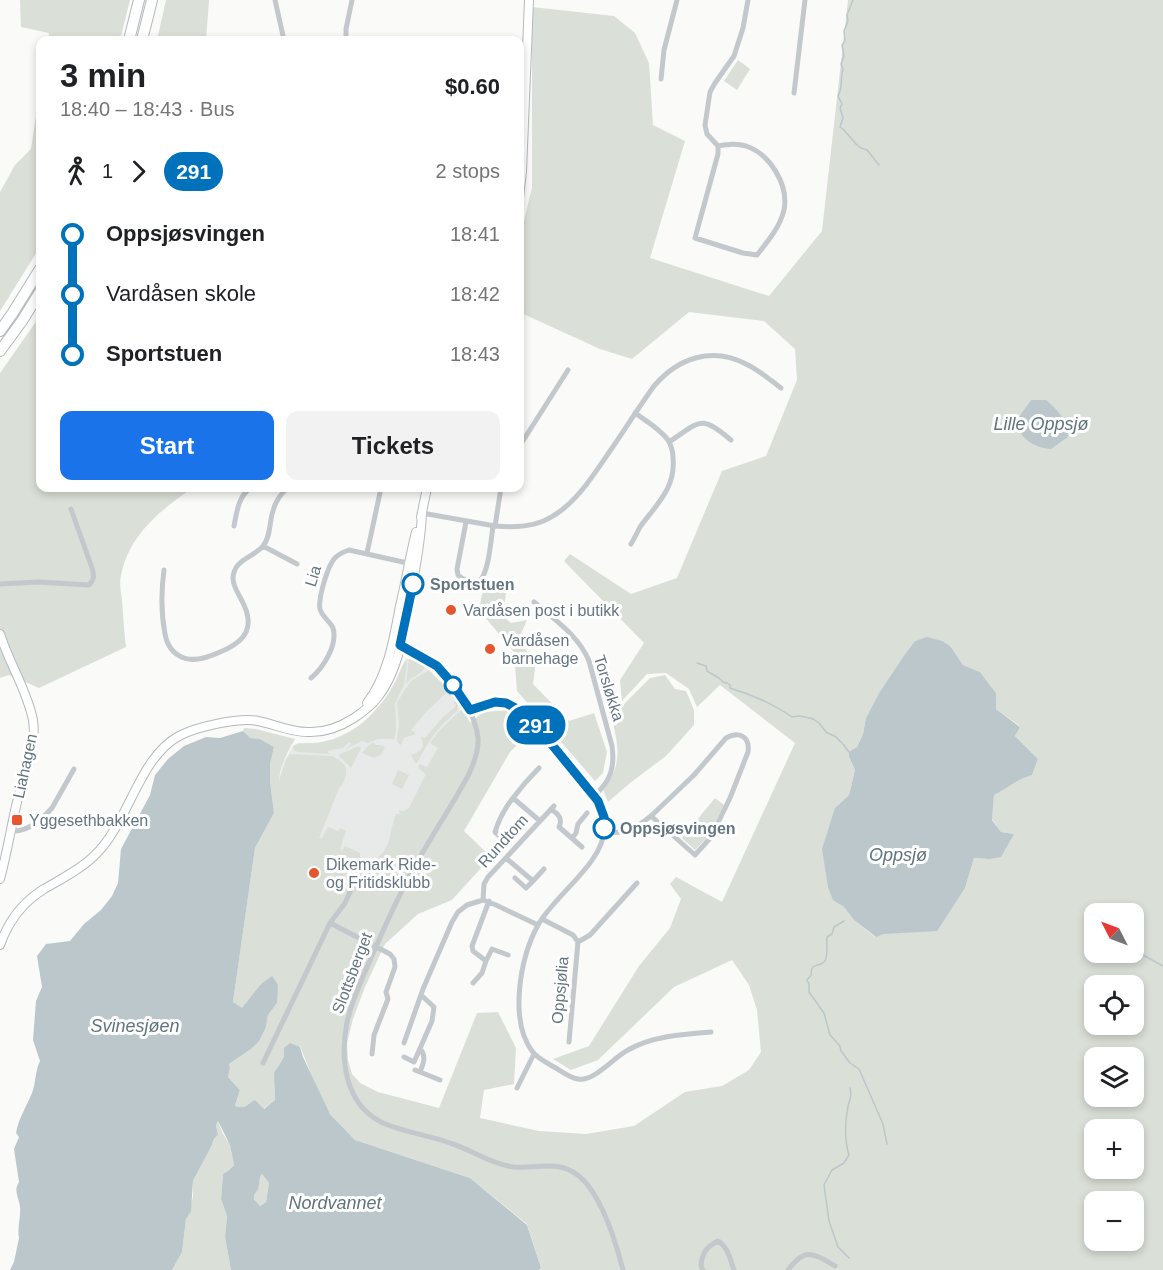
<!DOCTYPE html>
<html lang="en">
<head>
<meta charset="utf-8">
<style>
	:root { --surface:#fff; --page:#f2f2f2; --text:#202124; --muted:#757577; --accent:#1a73e8 }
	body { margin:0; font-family:Arial,sans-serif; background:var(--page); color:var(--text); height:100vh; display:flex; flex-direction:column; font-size:22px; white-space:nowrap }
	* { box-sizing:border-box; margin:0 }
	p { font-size:20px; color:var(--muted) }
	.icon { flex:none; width:33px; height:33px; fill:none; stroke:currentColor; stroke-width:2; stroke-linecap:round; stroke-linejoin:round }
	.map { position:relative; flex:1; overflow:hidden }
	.side { position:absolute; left:36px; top:36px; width:488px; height:456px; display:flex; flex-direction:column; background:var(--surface); border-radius:12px; box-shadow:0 3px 9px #0003 }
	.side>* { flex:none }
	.badge { padding:0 12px; border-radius:20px; font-size:21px; line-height:39px }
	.needle { width:39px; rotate:312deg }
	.tools { position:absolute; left:1084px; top:903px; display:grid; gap:12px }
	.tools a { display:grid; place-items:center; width:60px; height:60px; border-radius:12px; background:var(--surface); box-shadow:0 3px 9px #0003; font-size:30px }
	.map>.badge { position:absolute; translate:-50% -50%; box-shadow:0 0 0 3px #fff }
	.legs { display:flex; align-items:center; gap:9px; height:66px; padding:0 24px; font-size:20px }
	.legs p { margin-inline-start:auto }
	.summary { display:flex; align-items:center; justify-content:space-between; height:102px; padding:0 24px }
	h1 { font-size:33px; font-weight:700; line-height:45px }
	.action { display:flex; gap:12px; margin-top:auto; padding:12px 24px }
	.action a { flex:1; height:69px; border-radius:12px; background:var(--accent); color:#fff; font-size:24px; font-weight:700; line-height:69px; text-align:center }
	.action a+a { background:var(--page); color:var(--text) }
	ul { padding:0 24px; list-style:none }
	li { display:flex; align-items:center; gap:21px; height:60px; font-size:22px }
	li i { display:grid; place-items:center; width:9px; height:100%; margin:0 8px; background:currentColor }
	li i::after { content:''; width:15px; height:15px; margin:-8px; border:4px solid; border-radius:50%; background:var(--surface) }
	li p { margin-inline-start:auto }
	li:first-child i { background:linear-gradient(#0000 50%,currentColor 0) }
	li:last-child i { background:linear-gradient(currentColor 50%,#0000 0) }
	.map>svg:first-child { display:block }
	.built { fill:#e8e9e9 }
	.green { fill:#dadfd7; fill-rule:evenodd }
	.water { fill:#bbc7cb; fill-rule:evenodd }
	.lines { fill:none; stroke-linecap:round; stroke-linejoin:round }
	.stream { stroke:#bbc7cb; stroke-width:1.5 }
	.secondary-casing { stroke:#b3babf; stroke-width:10 }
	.motorway-casing { stroke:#b4b9bd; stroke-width:12 }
	.minor { stroke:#c3c8cc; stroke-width:5 }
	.secondary { stroke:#fff; stroke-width:8 }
	.motorway { stroke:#fff; stroke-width:10 }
	.line-1-casing { stroke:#fff; stroke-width:14 }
	.line-1 { stroke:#0072bc; stroke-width:9 }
	.stop-1-dot { fill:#fff; stroke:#0072bc; stroke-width:3 }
	.poi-dot { fill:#e4572e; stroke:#fff; stroke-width:2 }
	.labels { text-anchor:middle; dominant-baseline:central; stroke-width:6; stroke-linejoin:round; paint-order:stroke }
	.street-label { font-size:16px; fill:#657683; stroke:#fff }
	.stop-label { font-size:16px; font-weight:bold; fill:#657683; stroke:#fff; text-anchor:start }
	.poi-label { font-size:16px; fill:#657683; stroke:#fff; text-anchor:start }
	.water-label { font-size:18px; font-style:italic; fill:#60757c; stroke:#fff }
</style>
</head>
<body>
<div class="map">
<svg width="1163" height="1270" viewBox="0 0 1163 1270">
	<rect width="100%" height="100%" fill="#fafaf8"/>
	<path class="built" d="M406 659H410L424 665 431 674 449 690 471 723 381 872 276 821 277 785 284 761 293 746 298 743H319L333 739 351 731 364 722 384 701 394 685Z"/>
	<path class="green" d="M20 0H130L120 40H48L49 33 21 27Z
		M166 0H209L206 40H157Z
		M848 0H1163V1270H540L541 1268 527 1224 470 1178 355 1140 330 1114 315 1084 300 1046C273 1064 274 1070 275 1100L263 1109 250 1103 244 1107H237L235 1105 240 1090 228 1077 230 1068 229 1064 251 1049 266 1027 268 1015 277 1003 261 984 242 1009 233 1002 255 848 274 813 270 781V764L274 747 260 739 249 738 243 731 244 728 256 729 295 739C287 753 280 766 279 781L286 760 290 754 332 756C349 764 349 772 341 787L340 786 319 838H322L328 827 338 831 340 828 346 831 340 849 342 851 345 846 360 853V857L365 860 364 863 367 864C394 851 387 837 396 814H400L399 810 404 811 409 808 426 774 418 768 420 764 427 767 438 748 430 743 440 730 462 709 470 723 483 712 510 710 525 720 533 729 510 752 464 831 491 857 452 900 418 914 385 944 365 987 353 1019 347 1043 348 1060 352 1074 360 1083 378 1092 439 1108 477 1013 498 1012 516 1048 514 1084 484 1090 480 1118 539 1131 586 1134 634 1126 685 1092 722 1086 749 1070 761 1052 757 1010 749 985 732 960 674 987 598 1060 571 1070 553 1059 589 1046 639 966 670 928 681 899 670 884 676 877 722 902 795 743 720 685 697 707 689 689 666 673 647 674 622 701 620 680 644 643 564 561 570 554 631 594 677 578 722 471 766 456 797 380 795 349 764 321 689 312 632 359 600 349 519 312V240L532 188V7L614 16 635 33 649 63 653 125 685 141 650 258 769 296 822 231ZM927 638 951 647 963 665 980 672 996 693V709L1020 726 1015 736 1038 759 1032 775C1018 779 1008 788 994 795L992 819 1001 832 1014 834 989 859 974 858 965 888 884 934 875 937 854 920 843 906 835 808 849 795 855 770 849 757 857 747 863 734 866 718 879 693 905 654 915 641ZM1095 914H1134V952H1095ZM1095 986H1134V1024H1095ZM1095 1058H1134V1096H1095ZM1095 1130H1134V1168H1095ZM1095 1202H1134V1240H1095Z
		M738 60 750 69 737 90 724 81Z
		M40 88V247L0 311V192L15 165 31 149Z
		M40 316V488H193C161 509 128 536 121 576 119 583 121 592 122 600 123 615 124 631 126 647L39 688 9 675 0 678V373Z
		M483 590 506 593 503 616 511 623 527 620 520 636 524 648 536 661 533 684 569 721 594 713 607 752 603 773 595 781 517 691 514 652 479 610Z
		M409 659 424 665 425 668C421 674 411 677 406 684Z
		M405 661 407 662 404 685 395 703 396 731 394 739H378L368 743 362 741 346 749 351 744 349 742 343 748 328 751 329 754 299 752 295 751 293 748V746C299 742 305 744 312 743 319 743 327 741 335 739 360 729 380 709 393 686 398 678 400 669 405 661Z
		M429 670 453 694 450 696 446 693 427 711 411 730 415 733 414 735H412L404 738 401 745 398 743 397 740 399 724 397 702 411 681Z
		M665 675 675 689 686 691 694 710V725L666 756 630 783 608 802 603 789C625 763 617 743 611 713L619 709 650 678Z
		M456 700 458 706 457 711C436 729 430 739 417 763H415L411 755C418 753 427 748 421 739V737L425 738 443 717 456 706 454 702Z
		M372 743H374L375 745H380L385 747 381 755 374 758 362 753 368 746Z
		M359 746 361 748 351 768 338 755Z
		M398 770 409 775 402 789 392 784Z
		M715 798 724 805 708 836 695 850 682 838Z
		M218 1121 222 1132 230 1145 234 1165 229 1170 223 1174 221 1199 227 1216 225 1237 231 1270H172L182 1252 186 1219 193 1197V1181L211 1147 214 1139 218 1135 216 1125Z
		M262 1174 269 1183 266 1202 260 1206 254 1199V1195C261 1188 257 1181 262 1174Z"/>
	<path class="water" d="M1031 400H1046C1060 412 1064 417 1069 436L1051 449C1035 448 1012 436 1020 416 1023 410 1028 405 1031 400Z
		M927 637 942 641 951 647 963 665 980 672 996 693V709L1020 727 1015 736 1038 759 1032 775C1018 779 1008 788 994 795L992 820 1001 832 1014 834 1001 857 989 859 974 858 965 888 937 931 884 934 876 937 854 920 843 906 833 900 828 887 822 849 835 808 849 795 855 770 849 757V752L857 747 863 734 866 718 879 693 905 654 915 641Z
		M243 731 250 738 260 739 274 747 270 764V781L274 813 255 848 233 1002 242 1008 261 984 272 976 278 985 277 1003 268 1015 266 1027 259 1041 251 1049 229 1064 230 1068 228 1077 240 1090 235 1105 237 1107H244L255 1100 264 1109 275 1100 274 1073 284 1057V1048L290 1043 300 1047 303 1057 330 1114 355 1140 470 1178 527 1225 541 1268 539 1270H231L225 1237 227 1216 221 1199 223 1174 229 1170 234 1165 230 1145 218 1121 216 1125 218 1135 214 1139 211 1147 193 1181 191 1211 186 1219 182 1252 172 1270H10L14 1262 19 1238C17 1228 21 1217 20 1207 19 1197 13 1191 19 1182L14 1149 19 1137 16 1133C19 1117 26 1108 32 1093 36 1083 35 1071 40 1061L33 1040 36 1001 42 987 37 956 46 944 70 941 84 924 101 910 112 896 118 883 121 849 150 795 155 775 168 759 184 746 206 737 220 738ZM262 1174 269 1183 266 1202 260 1206 254 1199V1195C262 1187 257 1181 262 1174Z"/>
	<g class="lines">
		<path class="stream" d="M853 0 847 15 848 21 844 31 845 41 842 45 844 56 841 64 843 69C840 78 843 88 838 96L842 104 840 108 843 118 840 127 844 130 856 144 861 148 867 150 879 165
			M697 663 706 666 707 671 719 678 723 682 727 683 730 685V688C753 695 772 703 792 717L799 716 805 717 813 719 819 723 826 732 836 737 843 744 849 752
			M844 921 834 927 832 934 827 937C826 944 829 957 824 962 817 968 811 962 811 975L807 980 809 984V992L824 1013 830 1035 840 1046 841 1051 850 1063 859 1069 883 1124 887 1144
			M1134 950 1163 966
			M849 1258 838 1247 829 1221 824 1185 832 1170 844 1163 849 1155C844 1139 845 1122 848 1106 850 1099 852 1096 850 1088"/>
		<g class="secondary-casing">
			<path id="secondary" d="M519 198 522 171 529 0
				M421 517 427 488
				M0 634C9 663 27 690 33 720 37 747 24 776 17 802 11 827 7 853 0 879
				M367 703C388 676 394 638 400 606 406 581 410 556 416 532
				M0 945C8 922 23 902 44 889 61 879 78 871 93 857 129 824 138 758 179 736 196 727 239 717 258 721 274 724 290 732 307 732 323 733 340 727 354 718 363 712 371 706 378 697 399 670 404 631 410 598 415 570 421 542 422 513"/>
		</g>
		<g class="motorway-casing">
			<path id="motorway" d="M129 40 139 0
				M142 40 152 0
				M0 331 12 314 40 269
				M0 351 22 321 40 292"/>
		</g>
		<path class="minor" d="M275 0 284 40
			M346 40V29L352 0
			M661 79 664 50 677 0
			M794 93 805 0
			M718 146C727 144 736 143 746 146 770 154 789 185 784 210 780 227 768 241 757 255L743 253 695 238 718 154V146L707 134 705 125 710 92 715 83 734 56 743 28 748 0
			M669 442C701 421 700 414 731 440
			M519 447 568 370
			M422 513 495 526 501 488
			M466 522 457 569 458 575 463 579 479 582C489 573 491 539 493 526
			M234 526C237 511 238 498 250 488
			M495 526C515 528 536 527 553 516 578 501 594 474 610 451 625 429 639 407 654 386 678 358 712 346 746 364 759 370 770 380 781 388
			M631 544C634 539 637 533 640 527 656 505 676 488 673 458 673 451 671 445 668 440 660 429 646 421 635 413
			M263 546 297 564
			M367 553 381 488
			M164 570C161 592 161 613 165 634 167 645 173 654 184 658 196 662 209 657 220 652 247 641 256 626 241 599 238 593 233 586 233 578 234 559 253 558 263 546 271 537 269 522 273 511 275 502 281 494 287 488
			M0 584 38 582 89 585C95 579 94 575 92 568L71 509
			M534 602C554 619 579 636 589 661L612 746C615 767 611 781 594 796
			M398 644C410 648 429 658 438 667 455 682 476 715 478 738 479 750 474 763 469 774 452 806 431 836 414 868 398 896 384 928 371 958 362 979 352 1000 347 1022 340 1058 344 1103 381 1122 402 1132 428 1135 450 1143 472 1150 491 1164 514 1167 538 1169 558 1159 579 1176 601 1194 616 1243 623 1270
			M311 678C323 668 338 645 333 628 330 621 322 617 320 609 318 599 327 568 334 559 338 554 343 552 349 550L412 564
			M469 710C501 697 514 700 537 726 550 741 562 756 575 772 582 781 591 790 597 800 603 808 605 820 604 830 604 862 553 897 538 925 520 958 509 1020 532 1051 537 1058 547 1063 554 1067 561 1071 570 1078 578 1079 594 1082 614 1057 628 1050 652 1036 684 1034 711 1032
			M539 768 525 783 513 798 540 821
			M551 809C558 814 563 818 559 827L582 847
			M11 831C28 832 41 820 52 808L74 769
			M605 832C628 834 633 830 651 816L695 855 711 837 730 798 748 752C750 736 739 731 726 738L694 775 651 816
			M572 838 576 833 578 824 587 813
			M503 839 495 832C499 819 504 809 513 798
			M506 858 533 881 526 888 515 878
			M533 881 544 869
			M483 900 484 884 488 877 554 806
			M542 919 573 935 578 942
			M330 923 390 954 394 959 395 967 386 992 388 999 374 1035 372 1054
			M486 961 492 949 508 955
			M473 983 482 973 486 961 473 951 472 946 489 901
			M569 1042 578 942 590 935 637 883
			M404 1043 423 989 452 922 458 912 467 905 483 900 496 905 538 925
			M420 1049C427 1056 423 1064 420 1072
			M404 1057 414 1062 432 1021 434 1007 421 995
			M263 1063 330 923 345 903 350 892 357 868
			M415 1070 440 1080
			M517 1088 534 1054
			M703 1270 701 1266C702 1253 706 1247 718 1241 728 1247 730 1259 734 1270
			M788 1270C805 1247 813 1253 835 1266"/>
		<use href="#secondary" class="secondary"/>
		<use href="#motorway" class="motorway"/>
	</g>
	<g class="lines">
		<g class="line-1-casing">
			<path id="line-1" d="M413 584 400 645 437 666 451 682 470 710 495 702 506 703 523 712 544 735 598 801 604 817V828"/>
		</g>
		<use href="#line-1" class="line-1"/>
	</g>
	<g class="stop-1-dot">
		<circle cx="413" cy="584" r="10"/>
		<circle cx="453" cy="685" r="8"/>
		<circle cx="604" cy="828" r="10"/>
	</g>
	<g class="poi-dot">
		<circle cx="451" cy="610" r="6"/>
		<circle cx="490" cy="649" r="6"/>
		<rect x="11" y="814" width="12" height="12" rx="3"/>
		<circle cx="314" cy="873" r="6"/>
	</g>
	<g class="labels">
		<g class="street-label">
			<text transform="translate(313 576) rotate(-73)">Lia</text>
			<text transform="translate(609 688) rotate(73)">Torsløkka</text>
			<text transform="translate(25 766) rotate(-78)">Liahagen</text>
			<text transform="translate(503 841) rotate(-48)">Rundtom</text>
			<text transform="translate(352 973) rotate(-69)">Slottsberget</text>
			<text transform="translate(560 990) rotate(-85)">Oppsjølia</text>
		</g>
		<g class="stop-label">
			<text x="430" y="584">Sportstuen</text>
			<text x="620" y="828">Oppsjøsvingen</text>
		</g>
		<g class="poi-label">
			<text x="463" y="610">Vardåsen post i butikk</text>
			<text x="502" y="640">Vardåsen<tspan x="502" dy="18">barnehage</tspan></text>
			<text x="29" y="820">Yggesethbakken</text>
			<text x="326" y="864">Dikemark Ride-<tspan x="326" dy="18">og Fritidsklubb</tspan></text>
		</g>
		<g class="water-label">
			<text x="1041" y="424">Lille Oppsjø</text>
			<text x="898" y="855">Oppsjø</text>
			<text x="135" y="1026">Svinesjøen</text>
			<text x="335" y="1203">Nordvannet</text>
		</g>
	</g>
</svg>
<div class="tools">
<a><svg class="needle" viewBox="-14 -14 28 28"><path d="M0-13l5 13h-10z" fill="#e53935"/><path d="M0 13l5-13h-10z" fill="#757577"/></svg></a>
<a><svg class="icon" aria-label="locate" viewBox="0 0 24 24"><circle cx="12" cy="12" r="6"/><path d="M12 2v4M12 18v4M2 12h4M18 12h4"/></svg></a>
<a><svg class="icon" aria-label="layers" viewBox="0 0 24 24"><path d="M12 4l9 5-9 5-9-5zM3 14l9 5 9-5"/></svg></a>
<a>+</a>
<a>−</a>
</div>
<b class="badge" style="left:536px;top:725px;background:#0072bc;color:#fff">291</b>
<section class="side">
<div class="summary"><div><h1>3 min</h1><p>18:40 – 18:43 · Bus</p></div><b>$0.60</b></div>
<div class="legs"><svg class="icon" aria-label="walk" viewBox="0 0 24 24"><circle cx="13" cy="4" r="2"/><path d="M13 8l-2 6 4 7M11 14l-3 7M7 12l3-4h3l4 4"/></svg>1<svg class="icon" aria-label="forward" viewBox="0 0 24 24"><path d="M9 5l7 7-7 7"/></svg><b class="badge" style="background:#0072bc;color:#fff">291</b><p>2 stops</p></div>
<ul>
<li><i style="color:#0072bc"></i><b>Oppsjøsvingen</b><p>18:41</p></li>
<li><i style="color:#0072bc"></i><span>Vardåsen skole</span><p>18:42</p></li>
<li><i style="color:#0072bc"></i><b>Sportstuen</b><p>18:43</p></li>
</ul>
<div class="action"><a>Start</a><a>Tickets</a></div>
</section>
</div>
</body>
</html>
